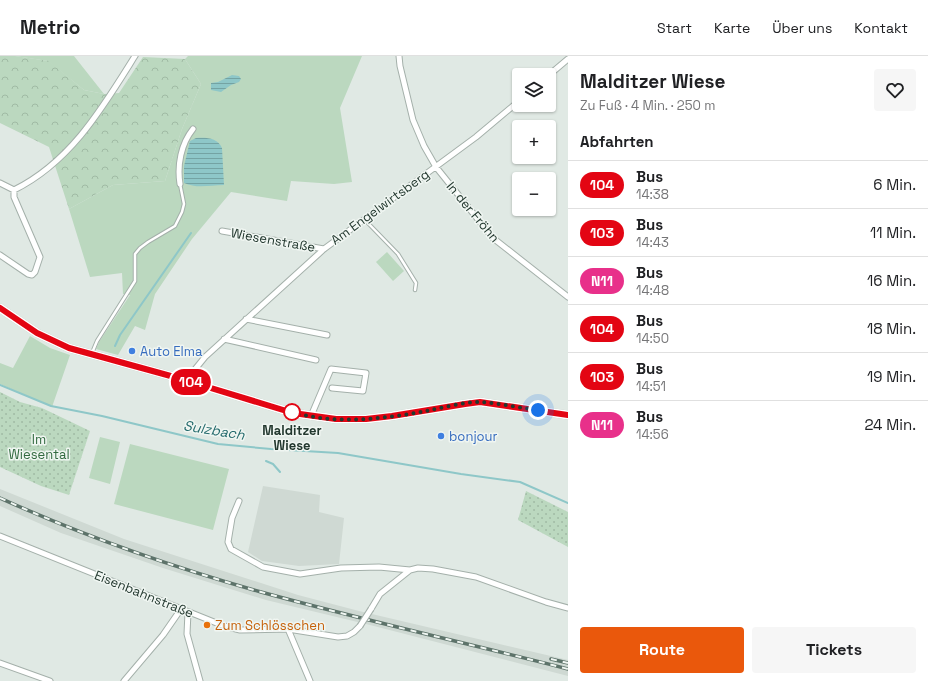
<!DOCTYPE html>
<html lang="de">
<head>
<meta charset="utf-8">
<style>
	:root { --surface:#fff; --page:#f6f6f6; --text:#202124; --muted:#757577; --line:#e0e0e0; --accent:#ea580c }
	body { margin:0; font-family:"Space Grotesk",sans-serif; background:var(--page); color:var(--text); height:100vh; display:flex; flex-direction:column; font-size:15px; white-space:nowrap }
	* { box-sizing:border-box; margin:0 }
	p { font-size:13px; color:var(--muted) }
	.icon { flex:none; width:22px; height:22px; fill:none; stroke:currentColor; stroke-width:2; stroke-linecap:round; stroke-linejoin:round }
	.map { position:relative; flex:1; overflow:hidden }
	.panel { display:flex; flex-direction:column; background:var(--surface); width:360px }
	.panel>* { flex:none }
	.badge { padding:0 8px; border-radius:13px; font-size:14px; line-height:26px }
	.tools { position:absolute; left:512px; top:12px; display:grid; gap:8px }
	.tools a { display:grid; place-items:center; width:44px; height:44px; border-radius:4px; background:var(--surface); box-shadow:0 1px 3px #0004; font-size:20px }
	.you { position:absolute; width:20px; height:20px; margin:-10px; border:3px solid #fff; border-radius:50%; background:#1a73e8; box-shadow:0 0 0 6px #1a73e833 }
	.map>.badge { position:absolute; translate:-50% -50%; box-shadow:0 0 0 2px #fff }
	h2 { padding:0 12px; font-size:15px; line-height:36px }
	.round { display:grid; place-items:center; flex:none; width:42px; height:42px; border-radius:4px; background:var(--page) }
	.headline { display:flex; align-items:center; justify-content:space-between; height:68px; padding:0 12px }
	h1 { font-size:19px; font-weight:800; line-height:30px }
	.primary-button { display:flex; gap:8px; margin-top:auto; padding:8px 12px }
	.primary-button a { flex:1; height:46px; border-radius:4px; background:var(--accent); color:#fff; font-size:16px; font-weight:800; line-height:46px; text-align:center }
	.primary-button a+a { background:var(--page); color:var(--text) }
	ul { padding:0; list-style:none }
	li { display:flex; align-items:center; gap:12px; height:48px; padding:0 12px; border-top:1px solid var(--line) }
	li div { flex:1 }
	li b { display:block; font-size:15px }
	li em { font-style:normal }
	li .badge { min-width:44px; font-weight:700; text-align:center }
	header { display:flex; align-items:center; gap:24px; box-sizing:border-box; height:56px; padding:0 20px; background:var(--surface); border-bottom:1px solid var(--line) }
	header strong { font-size:19px }
	nav { display:flex; gap:22px; margin-inline-start:auto; font-size:14px }
	main { display:flex; flex:1; min-height:0 }
	.map>svg:first-child { display:block }
	.built { fill:#cfd9d3 }
	.grass { fill:#bbd8bf }
	.forest { fill:url(#forest-crowns) }
	.garden { fill:url(#garden-dots) }
	.water { fill:url(#water-rules) }
	.lines { fill:none; stroke-linecap:round; stroke-linejoin:round }
	.stream { stroke:#8ec7c8; stroke-width:2 }
	.lane-casing { stroke:#a4b0aa; stroke-width:4.5 }
	.street-casing { stroke:#a4b0aa; stroke-width:7 }
	.secondary-casing { stroke:#a1b4aa; stroke-width:9 }
	.lane { stroke:#fff; stroke-width:2.5 }
	.street { stroke:#fff; stroke-width:5 }
	.secondary { stroke:#fff; stroke-width:7 }
	.rail-casing { stroke:#5d736a; stroke-width:3.5 }
	.rail { stroke:#f0f6f2; stroke-width:2; stroke-dasharray:6; stroke-linecap:butt }
	.street-bridge-casing { stroke:#a4b0aa; stroke-width:7; stroke-linecap:butt }
	.street-bridge { stroke:#fff; stroke-width:5 }
	.line-casing { stroke:#fff; stroke-width:9 }
	.line { stroke:#e30513; stroke-width:6 }
	.walk { stroke:#23382f; stroke-width:4; stroke-dasharray:0 7.2 }
	.shop-dot { fill:#3f7fe0; stroke:#f0f6f2; stroke-width:1.5 }
	.stop-dot { fill:#fff; stroke:#e30513; stroke-width:2 }
	.food-dot { fill:#e8710a; stroke:#f0f6f2; stroke-width:1.5 }
	.labels { text-anchor:middle; dominant-baseline:central; stroke-width:3; stroke-linejoin:round; paint-order:stroke }
	.street-label { font-size:13px; fill:#23382f; stroke:#f0f6f2 }
	.shop-label { font-size:13px; fill:#366cbe; stroke:#f0f6f2; text-anchor:start }
	.stop-label { font-size:13px; font-weight:bold; fill:#23382f; stroke:#f0f6f2 }
	.park-label { font-size:13px; fill:#326a40; stroke:#f0f6f2 }
	.food-label { font-size:13px; fill:#c56008; stroke:#f0f6f2; text-anchor:start }
	.water-label { font-size:14px; font-style:italic; fill:#246a6c; stroke:#f0f6f2 }
</style>
</head>
<body>
<header>
<strong>Metrio</strong>
<nav><a>Start</a><a>Karte</a><a>Über uns</a><a>Kontakt</a></nav>
</header>
<main>
<div class="map">
<svg width="568" height="625" viewBox="0 0 568 625">
	<defs>
		<pattern id="forest-crowns" width="20" height="18" patternUnits="userSpaceOnUse"><rect width="20" height="18" fill="#bbd8bf"/><path d="M2 6a3 3 0 1 1 6 0M12 15a3 3 0 1 1 6 0" fill="none" stroke="#a0baa4"/></pattern>
		<pattern id="garden-dots" width="8" height="8" patternUnits="userSpaceOnUse"><rect width="8" height="8" fill="#bbd8bf"/><path d="M2 2h.1M6 6h.1" fill="none" stroke="#a0baa4" stroke-width="1.8" stroke-linecap="round"/></pattern>
		<pattern id="water-rules" width="6" height="5" patternUnits="userSpaceOnUse"><rect width="6" height="5" fill="#8ec7c8"/><path d="M0 2.5h6" fill="none" stroke="#74a3a3"/></pattern>
	</defs>
	<rect width="100%" height="100%" fill="#e0e9e4"/>
	<path class="built" d="M263 430 320 439 319 456 344 462 339 508 299 510 262 505 248 496Z
		M0 433 124 483 298 539 359 555 568 604V620L370 569 266 544 163 512 61 477 0 450Z"/>
	<path class="grass" d="M15 0H74L104 38 84 34 48 5Z
		M188 0H362L340 52 352 126 334 128 291 125 287 145 231 136 192 183 155 238 145 274 135 270 118 299 96 293 99 286 130 239 123 238 122 217 90 221 69 153 113 129 165 125 182 73 201 28 185 3Z
		M387 196 404 215 393 225 376 206Z
		M30 280 50 292 70 299 52 351 0 328V307L13 312Z
		M100 381 120 386 110 428 89 422Z
		M130 388 229 413 213 474 114 448Z"/>
	<path class="forest" d="M0 0H15L49 5 84 34 104 38 119 37 143 1 185 3 201 28 182 73 165 125 113 129 69 153 49 91 0 67Z"/>
	<path class="garden" d="M0 336 20 346 42 352 90 375 69 439 41 430 0 411Z
		M526 435 568 456V491L518 464Z"/>
	<path class="water" d="M232 19 239 20 241 23 239 26 231 29 221 36 211 34V27L218 26Z
		M196 82C206 81 218 82 222 92L224 129C210 129 197 133 184 127V110L190 85Z"/>
	<g class="lines">
		<path class="stream" d="M115 290 120 279 191 177
			M0 329 51 350 102 360 218 388 271 393 338 397 461 418 520 426 568 447
			M266 405 273 408 280 416"/>
		<g class="lane-casing">
			<path id="lane" d="M364 163 398 198 416 227 415 234
				M92 297 97 285 135 225V198L140 192 148 186 175 170 182 156 184 148 180 128"/>
		</g>
		<g class="street-casing">
			<path id="street" d="M399 0 400 10 413 64 424 90 436 111 493 182 568 241
				M549 19 568 3
				M0 127 14 134
				M180 128C177 109 181 88 193 73
				M222 175 324 193
				M0 199 28 218 32 219 35 216 40 201 14 141V134C71 106 103 51 135 0
				M246 263 327 279
				M224 283 316 304
				M189 326 192 317 205 301 324 193 476 81 519 45
				M311 360 331 313 366 317 363 335 332 332
				M239 445 232 462 228 486 231 493 263 511 300 518 341 512 379 511 410 514
				M0 480 224 570 240 574 288 573 338 581 347 580 354 576 360 570
				M371 553 380 538 410 514 418 512 433 513 476 521 546 546 568 552
				M188 556 187 578 200 625
				M288 573 310 625
				M0 607 50 625
				M124 625 163 579 181 553"/>
		</g>
		<g class="secondary-casing">
			<path id="secondary" d="M0 252 37 277 69 292 178 322 293 357 336 363H366L392 360 465 348 480 346 568 359"/>
		</g>
		<use href="#lane" class="lane"/>
		<use href="#street" class="street"/>
		<use href="#secondary" class="secondary"/>
		<g class="rail-casing">
			<path id="rail" d="M0 442C84 480 172 511 261 536 363 564 466 587 568 613
				M551 603 568 607"/>
		</g>
		<use href="#rail" class="rail"/>
		<g class="street-bridge-casing">
			<path id="street-bridge" d="M360 570 371 553"/>
		</g>
		<use href="#street-bridge" class="street-bridge"/>
	</g>
	<g class="lines">
		<g class="line-casing">
			<path id="line" d="M0 252 37 277 69 292 178 322 293 357 336 363H366L392 360 465 348 480 346 568 359"/>
		</g>
		<use href="#line" class="line"/>
		<path class="walk" d="M292 356C335 369 383 363 426 355 443 352 462 346 480 346 499 347 519 352 538 354"/>
	</g>
	<g class="shop-dot">
		<circle cx="132" cy="295" r="4"/>
		<circle cx="441" cy="380" r="4"/>
	</g>
	<circle class="stop-dot" cx="292" cy="356" r="8"/>
	<circle class="food-dot" cx="207" cy="569" r="4"/>
	<g class="labels">
		<g class="street-label">
			<text transform="translate(380 151) rotate(-36)">Am Engelwirtsberg</text>
			<text transform="translate(473 156) rotate(50)">In der Fröhn</text>
			<text transform="translate(273 184) rotate(10)">Wiesenstraße</text>
			<text transform="translate(144 538) rotate(22)">Eisenbahnstraße</text>
		</g>
		<g class="shop-label">
			<text x="140" y="295">Auto Elma</text>
			<text x="449" y="380">bonjour</text>
		</g>
		<g class="stop-label">
			<text x="292" y="374">Malditzer<tspan x="292" dy="15">Wiese</tspan></text>
		</g>
		<g class="park-label">
			<text x="39" y="383">Im<tspan x="39" dy="15">Wiesental</tspan></text>
		</g>
		<g class="food-label">
			<text x="215" y="569">Zum Schlösschen</text>
		</g>
		<g class="water-label">
			<text transform="translate(214 374) rotate(9)">Sulzbach</text>
		</g>
	</g>
</svg>
<div class="tools">
<a><svg class="icon" aria-label="layers" viewBox="0 0 24 24"><path d="M12 4l9 5-9 5-9-5zM3 14l9 5 9-5"/></svg></a>
<a>+</a>
<a>−</a>
</div>
<div class="you" style="left:538px;top:354px"></div>
<b class="badge" style="left:191px;top:326px;background:#e30513;color:#fff">104</b>
</div>
<section class="panel">
<div class="headline"><div><h1>Malditzer Wiese</h1><p>Zu Fuß · 4 Min. · 250 m</p></div><a class="round"><svg class="icon" aria-label="heart" viewBox="0 0 24 24"><path d="M12 20l-8-8c-3-5 5-10 8-4 3-6 11-1 8 4z"/></svg></a></div>
<h2>Abfahrten</h2>
<ul>
<li><span class="badge" style="background:#e30513;color:#fff">104</span><div><b>Bus</b><p>14:38</p></div><em>6 Min.</em></li>
<li><span class="badge" style="background:#e30513;color:#fff">103</span><div><b>Bus</b><p>14:43</p></div><em>11 Min.</em></li>
<li><span class="badge" style="background:#e8308a;color:#fff">N11</span><div><b>Bus</b><p>14:48</p></div><em>16 Min.</em></li>
<li><span class="badge" style="background:#e30513;color:#fff">104</span><div><b>Bus</b><p>14:50</p></div><em>18 Min.</em></li>
<li><span class="badge" style="background:#e30513;color:#fff">103</span><div><b>Bus</b><p>14:51</p></div><em>19 Min.</em></li>
<li><span class="badge" style="background:#e8308a;color:#fff">N11</span><div><b>Bus</b><p>14:56</p></div><em>24 Min.</em></li>
</ul>
<div class="primary-button"><a>Route</a><a>Tickets</a></div>
</section>
</main>
</body>
</html>
